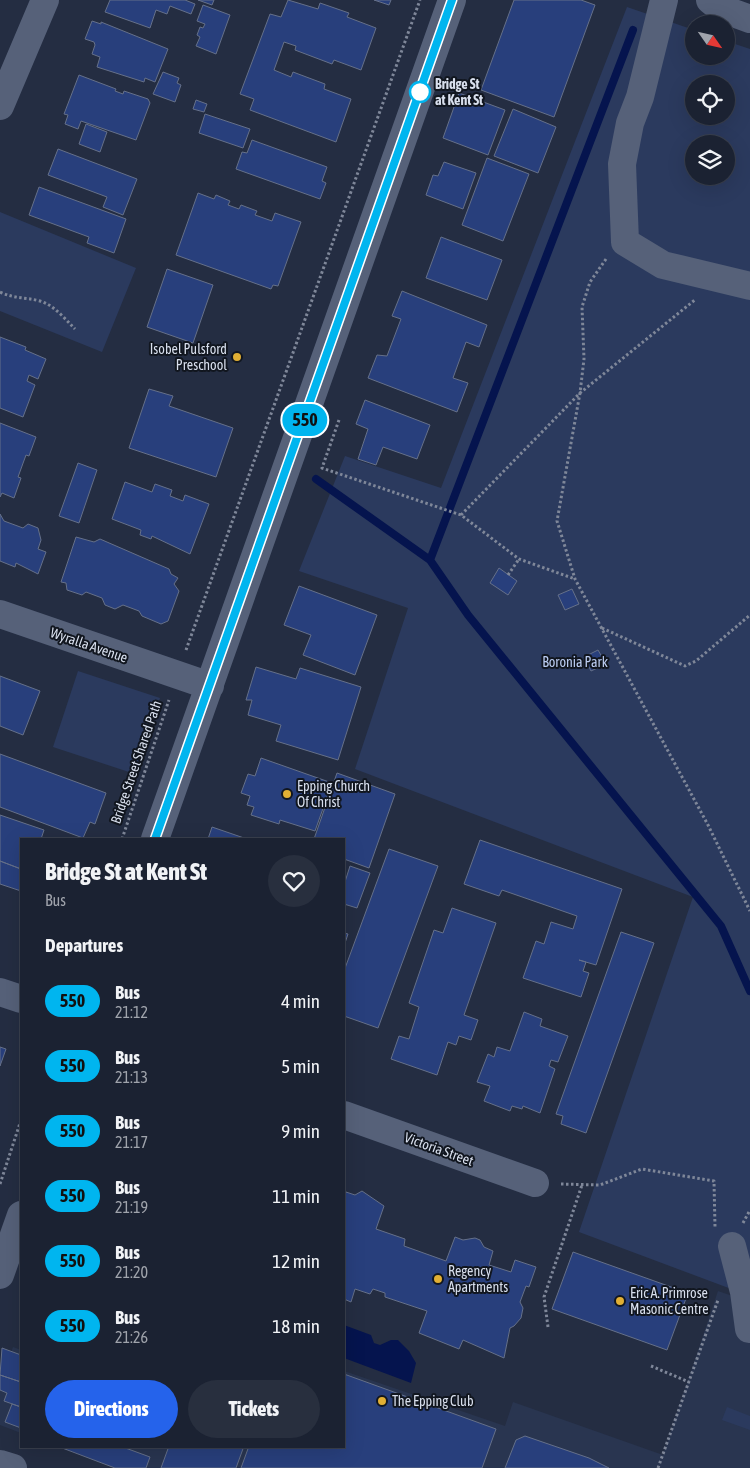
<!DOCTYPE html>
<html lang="en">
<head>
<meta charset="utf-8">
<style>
	:root { --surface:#1b2232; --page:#282f3e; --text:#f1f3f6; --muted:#a0a4ac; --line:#393f4d; --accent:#2563eb }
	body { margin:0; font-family:"Asap Condensed",sans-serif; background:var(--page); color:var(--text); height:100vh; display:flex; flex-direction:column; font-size:19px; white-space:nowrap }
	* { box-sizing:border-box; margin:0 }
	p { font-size:16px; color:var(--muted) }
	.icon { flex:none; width:28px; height:28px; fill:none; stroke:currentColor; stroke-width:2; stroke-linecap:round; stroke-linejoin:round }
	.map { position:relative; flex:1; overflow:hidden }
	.side { position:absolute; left:20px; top:838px; width:325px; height:610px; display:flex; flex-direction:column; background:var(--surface); border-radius:0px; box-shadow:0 5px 20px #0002,0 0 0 1px var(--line) }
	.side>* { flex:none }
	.badge { padding:0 10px; border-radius:16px; font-size:18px; line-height:32px }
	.needle { width:32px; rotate:124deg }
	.fabs { position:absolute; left:685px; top:15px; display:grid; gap:10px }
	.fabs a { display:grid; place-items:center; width:50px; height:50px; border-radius:50%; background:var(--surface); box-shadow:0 5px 20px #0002,0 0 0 1px var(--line); font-size:25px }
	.map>.badge { position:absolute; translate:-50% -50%; box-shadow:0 0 0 2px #fff }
	h2 { padding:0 25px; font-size:19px; line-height:45px }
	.round { display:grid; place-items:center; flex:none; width:52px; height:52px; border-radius:26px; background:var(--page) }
	.overview { display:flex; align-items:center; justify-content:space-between; height:85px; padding:0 25px }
	h1 { font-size:24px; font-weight:800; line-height:38px }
	.action { display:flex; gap:10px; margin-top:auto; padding:10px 25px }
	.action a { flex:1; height:58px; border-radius:30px; background:var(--accent); color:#fff; font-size:20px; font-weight:800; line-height:58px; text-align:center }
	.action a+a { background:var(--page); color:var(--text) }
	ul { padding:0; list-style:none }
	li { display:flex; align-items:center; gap:15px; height:65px; padding:0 25px }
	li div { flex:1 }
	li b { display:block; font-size:19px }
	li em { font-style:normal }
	li .badge { min-width:55px; font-weight:700; text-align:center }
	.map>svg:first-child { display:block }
	.built { fill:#293550 }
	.green { fill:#2b3a5e; fill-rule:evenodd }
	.water { fill:#05144e }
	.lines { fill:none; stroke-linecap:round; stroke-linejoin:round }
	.stream { stroke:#05144e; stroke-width:8 }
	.building { fill:#283f7c; stroke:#657089 }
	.path { stroke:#7f8799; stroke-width:3; stroke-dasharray:2.5 2.5; stroke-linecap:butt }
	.minor { stroke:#566179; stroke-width:28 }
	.line-casing { stroke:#fff; stroke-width:11 }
	.line { stroke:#00b5ef; stroke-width:8 }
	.stop-dot { fill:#fff; stroke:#00b5ef; stroke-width:2.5 }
	.poi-dot { fill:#e1af34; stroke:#11161f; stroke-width:2 }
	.labels { text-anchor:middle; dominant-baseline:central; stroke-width:4; stroke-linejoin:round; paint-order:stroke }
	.stop-label { font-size:14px; font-weight:bold; fill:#d8dfed; stroke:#11161f; text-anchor:start }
	.poi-label { font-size:14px; fill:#d8dfed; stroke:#11161f; text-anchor:start }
	.street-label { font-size:14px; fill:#d8dfed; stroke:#11161f }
	.park-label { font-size:14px; fill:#bbccf1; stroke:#11161f }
</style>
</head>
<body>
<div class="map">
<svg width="750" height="1468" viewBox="0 0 750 1468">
	<rect width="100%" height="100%" fill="#242d42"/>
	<path class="built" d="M718 1291 750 1302V1468H127L61 1446H344V1371L505 1426 513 1402 663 1455Z
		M13 1347 21 1350V1433L0 1425V1381Z"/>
	<path class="green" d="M627 7 694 30V56H726V41L750 49V1296L579 1232 693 897 355 769 408 608 299 571 345 456 441 488ZM694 84H726V116H694ZM694 144H726V176H694Z
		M0 212 136 268 102 352 0 311Z
		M78 671 160 698 135 774 53 747Z
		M727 1407 750 1416V1430L722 1420Z"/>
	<path class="water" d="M344 1325 371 1335 374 1343 380 1345 391 1340H398L409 1351 416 1363 411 1383 344 1358Z"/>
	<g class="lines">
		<path class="stream" d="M633 30 430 560 468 615 721 926 750 991
			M316 479 430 560"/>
	</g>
	<path class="building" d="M110 0H185L195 4 191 14 170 6 167 14 156 10 150 28 105 12Z
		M198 0H214L212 5Z
		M288 0 318 9 320 3 349 13 347 17 376 28 361 70 334 60 332 64 295 50 296 46 284 42 274 70 291 77 293 72 325 84 324 89 351 99 336 142 250 110 254 99 240 94 270 14 281 17Z
		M374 0H391L389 5Z
		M514 0H581L595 5 554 117 481 90Z
		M203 5 230 15 216 54 196 46 200 37 197 35 200 27 203 28 205 24 197 21Z
		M92 21 101 24V22L168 49 155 82 145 78 144 82 97 67 100 57 92 54 95 45 94 42 85 39Z
		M163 72 179 78 177 83 181 85 175 102 153 94Z
		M79 75 116 89 115 91 123 94 124 91 148 99 150 103 136 140 81 121 78 129 65 124 68 115 64 114Z
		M459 93 505 110 488 155 443 138Z
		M196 100 207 104 204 112 193 109Z
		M513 109 556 127 538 173 494 156Z
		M205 114 250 129 243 148 199 133Z
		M86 124 107 132 100 152 79 144Z
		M252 140 327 167 322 181 326 183 320 199 236 169 242 152 247 153Z
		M58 149 137 179 123 215 103 207 107 197 48 175Z
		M487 158 529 174 503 241 462 225Z
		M444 162 476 173 463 209 426 195 433 175 438 176Z
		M39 187 126 219 114 253 87 243 89 237 29 215Z
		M198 193 214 199 216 195 230 201 228 205 239 209 241 205 257 211 255 215 272 221 275 213 301 222 278 286 273 285 271 289 176 255Z
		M441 237 502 260 487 300 426 278Z
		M167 269 213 285 193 343 147 327Z
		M402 291 487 325 479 347 466 342 453 378 468 383 457 412 368 378 377 355 387 356 401 319 392 316Z
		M0 337 26 347 25 350 46 359 38 379 29 375 27 381 35 385 23 417 0 408Z
		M149 389 173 396 169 406 233 428 216 477 129 448Z
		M365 400 430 425 417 459 383 447 376 465 358 459 368 429 356 424Z
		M0 423 36 437 29 456 26 455 18 477 21 478 14 498 2 493 0 497Z
		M78 463 97 470 79 523 59 516Z
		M125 482 152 492 155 484 172 490 170 496 183 501 185 495 209 504 190 554 152 536 151 539 140 535 141 530 112 519Z
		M0 514 4 521 23 528 28 524 38 528 41 540 38 549 46 552 38 574 16 563 15 567 0 561Z
		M76 537 94 542 100 539 169 569 171 574 178 578 174 584 179 591 168 621 161 624 142 616 139 611 123 605 115 609 105 605 102 598 86 592 82 595 67 590 66 583 61 582Z
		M499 568 517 581 508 595 490 583Z
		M299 586 377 615 355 675 303 655 311 635 284 625Z
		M572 589 579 604 565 610 558 595Z
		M598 650 606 664 591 671 584 657Z
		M256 667 296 679 300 668 361 687 338 760 276 741 281 725 248 715 252 700H246Z
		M0 676 40 691 23 735 0 726Z
		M0 754 106 793 95 824 90 822 83 838 0 807Z
		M261 758 332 783 315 831 280 820 279 824 251 815 254 807 247 805 250 796 241 793 248 774 255 776Z
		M337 773 395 794 369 868 344 859V839H314Z
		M0 815 44 830 41 839H21V869L0 861Z
		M212 827 247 839H208Z
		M480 840 622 889 596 965 579 960 586 962 583 971 589 973 581 997 523 978 536 941 544 944 551 922 573 929 577 916 502 890 499 896 464 884Z
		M389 849 438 866 378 1028 344 1016V971Z
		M0 861 21 869V891L0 884Z
		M350 866 370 873 357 908 344 904V885Z
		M452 908 496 923 464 1015 478 1020 471 1040 459 1036 456 1045 448 1042 437 1075 391 1059 399 1036 409 1039 419 1007 409 1003 434 930 443 933Z
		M621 932 654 943 586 1133 561 1124 563 1116 556 1114Z
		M344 933 348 934 344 946Z
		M524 1012 542 1019 540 1026 568 1036 558 1062 551 1060 549 1066 555 1069 540 1113 523 1106 522 1109 512 1106 510 1111 484 1101 490 1086 477 1082 488 1054 494 1057 497 1047 510 1051Z
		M0 1047 6 1049 0 1066Z
		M362 1191 384 1206 376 1229 405 1239 404 1246 446 1261 455 1237 463 1240 475 1238 480 1240 484 1247 493 1251 489 1265 511 1272 515 1260 536 1267 529 1287 526 1286 520 1302 523 1308 521 1318 514 1326 510 1328 504 1358 463 1340 459 1349 419 1333 427 1311 385 1297V1293L373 1289 370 1294 355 1289 351 1302 344 1299V1196L346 1192 355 1195Z
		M573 1252 688 1293 667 1350 552 1309Z
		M2 1348 21 1355V1382L0 1375Z
		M344 1374 496 1429 482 1468H241L249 1446H344Z
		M0 1375 21 1382V1407L4 1401 7 1393 0 1390Z
		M12 1404 21 1407V1428L5 1422Z
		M525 1436 589 1458 609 1468H505L516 1440Z
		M57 1446H120L150 1457 146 1468H115Z
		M169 1446H244L236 1468H161Z"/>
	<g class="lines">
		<path class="path" d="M606 259 590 282 582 307 584 359 580 393 557 521 575 579 708 825 750 911
			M0 292C15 299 25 297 40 301 54 305 65 319 75 329
			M339 420 322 468 461 515 519 559 575 579
			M461 515 580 393 696 299
			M508 575 519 559
			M602 628 685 666 696 661 750 615
			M186 650 420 0
			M122 839 169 700
			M0 1184 21 1120
			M561 1184 600 1185 642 1169 714 1181 715 1227
			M743 1223 750 1210
			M548 1327 544 1297 582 1185
			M651 1366 689 1382
			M658 1468 718 1300"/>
		<path class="minor" d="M664 0 640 97 630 123 622 164 625 242 663 265 750 286
			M710 0 720 8 750 19
			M0 106 45 0
			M0 614 210 686
			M155 839 452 0
			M0 992 21 999
			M344 1115 535 1183
			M732 1246 744 1292 749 1329
			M0 1275 21 1215
			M0 1464 13 1468"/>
	</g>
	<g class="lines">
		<g class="line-casing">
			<path id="line" d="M155 839 452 0"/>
		</g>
		<use href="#line" class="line"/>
	</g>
	<circle class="stop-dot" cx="420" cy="92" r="10"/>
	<g class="poi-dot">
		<circle cx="237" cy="357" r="5"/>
		<circle cx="287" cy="794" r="5"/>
		<circle cx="438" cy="1279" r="5"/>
		<circle cx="620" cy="1301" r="5"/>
		<circle cx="382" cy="1401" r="5"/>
	</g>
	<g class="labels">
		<g class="stop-label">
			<text x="435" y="84">Bridge St<tspan x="435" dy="16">at Kent St</tspan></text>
		</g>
		<g class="poi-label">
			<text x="227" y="349" text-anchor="end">Isobel Pulsford<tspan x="227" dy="16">Preschool</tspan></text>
			<text x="297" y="786">Epping Church<tspan x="297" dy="16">Of Christ</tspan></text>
			<text x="448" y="1271">Regency<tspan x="448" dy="16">Apartments</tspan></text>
			<text x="630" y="1293">Eric A. Primrose<tspan x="630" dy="16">Masonic Centre</tspan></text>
			<text x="392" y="1401">The Epping Club</text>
		</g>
		<g class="street-label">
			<text transform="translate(89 645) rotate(19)">Wyralla Avenue</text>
			<text transform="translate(136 762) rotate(-71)">Bridge Street Shared Path</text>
			<text transform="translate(439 1149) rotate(20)">Victoria Street</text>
		</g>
		<g class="park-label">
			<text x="575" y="662">Boronia Park</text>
		</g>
	</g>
</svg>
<div class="fabs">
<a><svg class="needle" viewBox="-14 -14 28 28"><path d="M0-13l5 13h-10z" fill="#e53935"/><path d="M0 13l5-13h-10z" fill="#a0a4ac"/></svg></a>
<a><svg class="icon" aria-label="locate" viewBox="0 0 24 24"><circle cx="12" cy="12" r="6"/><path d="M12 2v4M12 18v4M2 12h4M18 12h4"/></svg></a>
<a><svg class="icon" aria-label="layers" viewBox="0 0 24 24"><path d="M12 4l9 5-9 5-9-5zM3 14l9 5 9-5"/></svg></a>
</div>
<b class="badge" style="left:305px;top:420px;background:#00b5ef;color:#111">550</b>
<section class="side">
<div class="overview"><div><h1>Bridge St at Kent St</h1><p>Bus</p></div><a class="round"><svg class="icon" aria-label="heart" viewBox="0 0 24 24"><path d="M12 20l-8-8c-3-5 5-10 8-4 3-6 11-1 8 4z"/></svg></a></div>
<h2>Departures</h2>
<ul>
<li><span class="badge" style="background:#00b5ef;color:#111">550</span><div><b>Bus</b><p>21:12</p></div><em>4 min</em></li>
<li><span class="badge" style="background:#00b5ef;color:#111">550</span><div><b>Bus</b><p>21:13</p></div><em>5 min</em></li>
<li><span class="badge" style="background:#00b5ef;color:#111">550</span><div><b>Bus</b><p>21:17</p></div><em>9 min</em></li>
<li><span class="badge" style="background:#00b5ef;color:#111">550</span><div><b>Bus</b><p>21:19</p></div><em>11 min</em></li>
<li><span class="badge" style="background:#00b5ef;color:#111">550</span><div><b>Bus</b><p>21:20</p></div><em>12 min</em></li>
<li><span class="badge" style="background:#00b5ef;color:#111">550</span><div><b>Bus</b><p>21:26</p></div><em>18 min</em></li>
</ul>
<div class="action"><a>Directions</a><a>Tickets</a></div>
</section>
</div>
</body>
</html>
